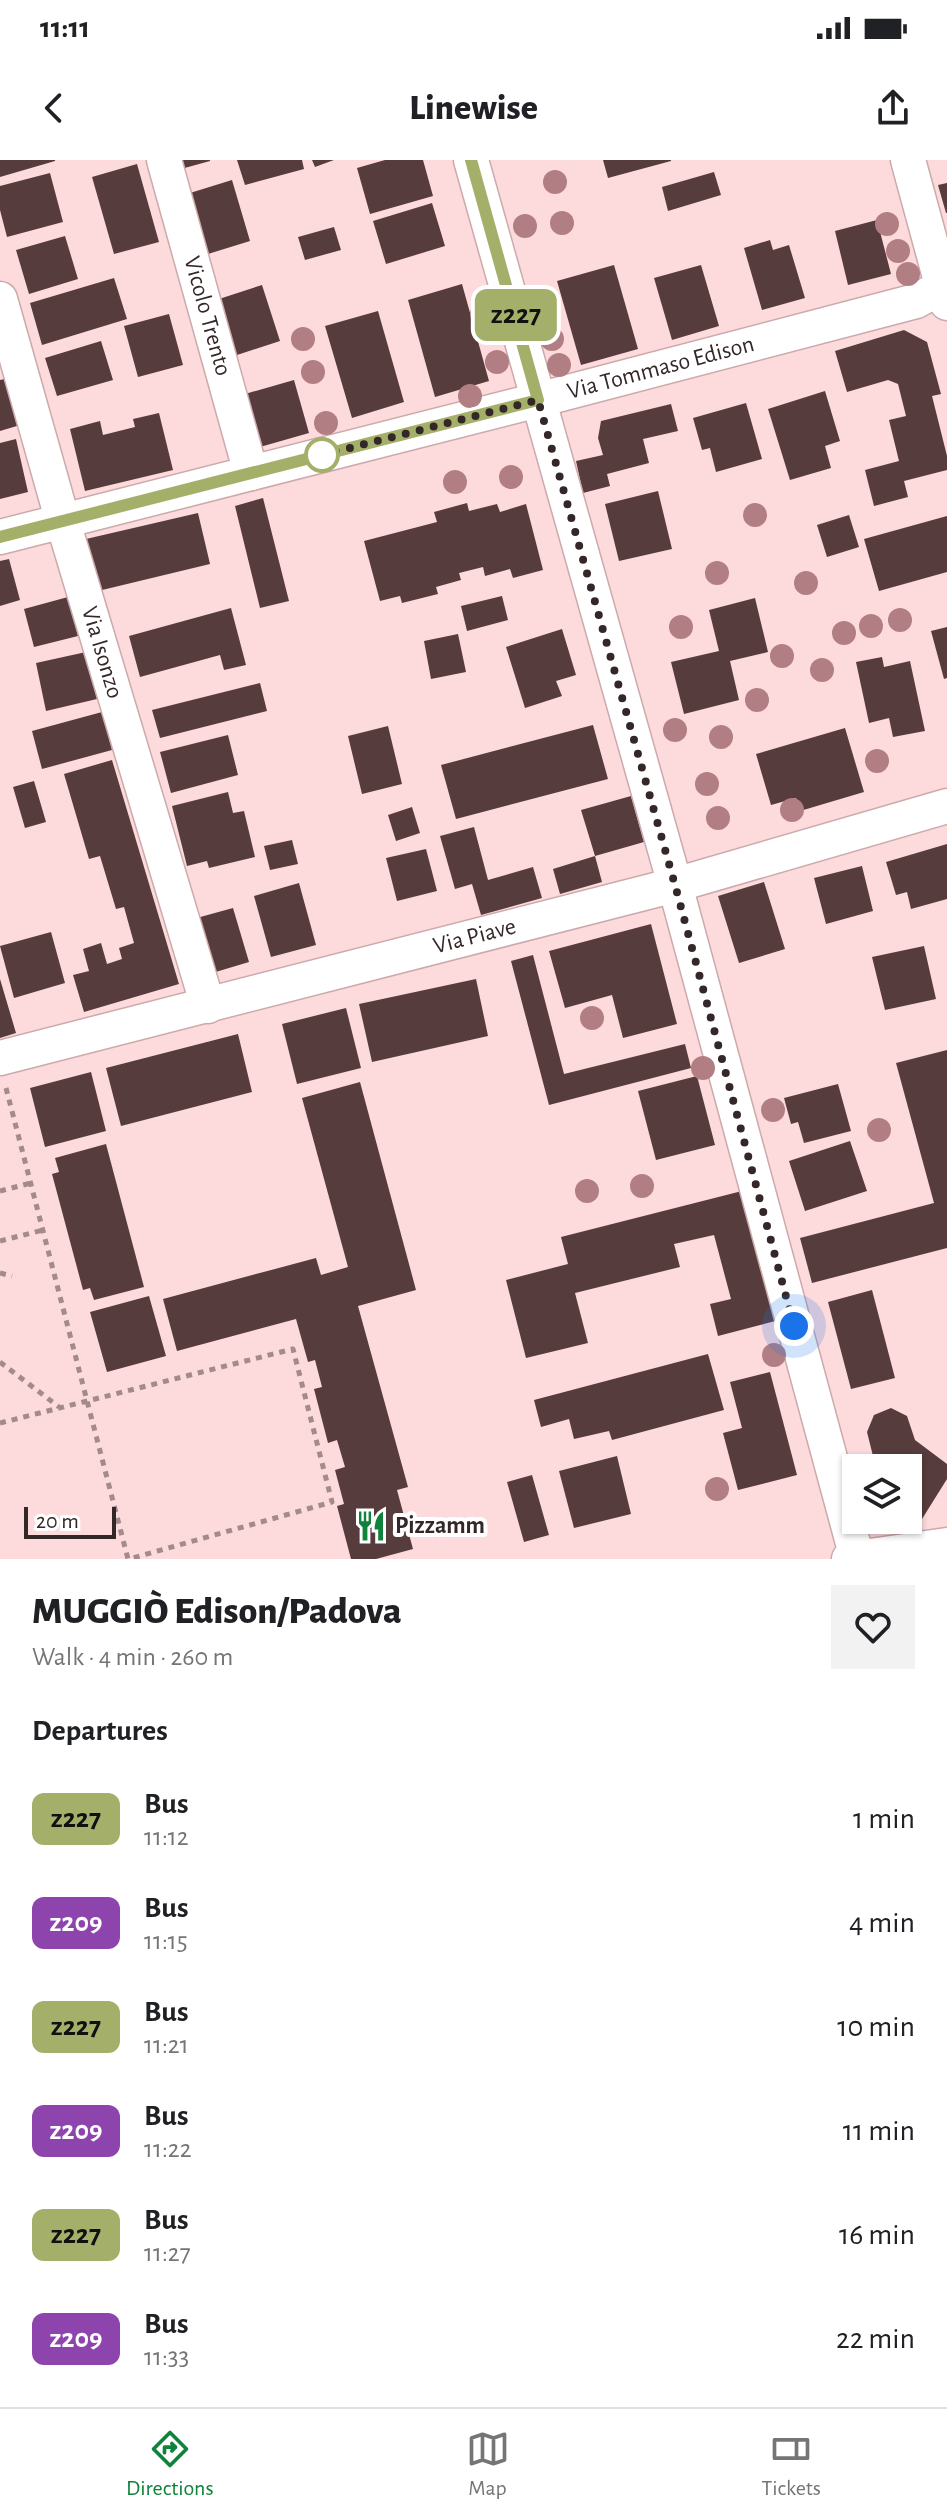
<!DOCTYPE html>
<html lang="en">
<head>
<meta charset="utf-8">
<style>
	:root { --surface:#fff; --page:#f2f2f2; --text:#202124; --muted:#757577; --line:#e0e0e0; --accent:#0f833b }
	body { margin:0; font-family:"Alegreya Sans",sans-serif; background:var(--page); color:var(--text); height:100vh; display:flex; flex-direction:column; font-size:30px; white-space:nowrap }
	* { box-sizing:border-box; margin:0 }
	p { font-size:26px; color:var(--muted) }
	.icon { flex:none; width:44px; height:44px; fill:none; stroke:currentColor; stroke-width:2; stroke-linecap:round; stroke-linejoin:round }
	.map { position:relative; height:1399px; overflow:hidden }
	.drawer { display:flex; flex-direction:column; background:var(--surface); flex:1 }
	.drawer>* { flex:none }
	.badge { padding:0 16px; border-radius:12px; font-size:28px; line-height:52px }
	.buttons { position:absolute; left:842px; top:1294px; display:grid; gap:16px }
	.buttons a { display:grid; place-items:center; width:80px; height:80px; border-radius:0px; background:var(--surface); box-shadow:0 2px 6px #0004; font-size:40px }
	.scale { position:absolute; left:24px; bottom:20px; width:92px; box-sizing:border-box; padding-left:8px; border:4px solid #342727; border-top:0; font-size:22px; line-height:28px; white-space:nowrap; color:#342727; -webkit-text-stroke:6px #fff; paint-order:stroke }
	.you { position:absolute; width:40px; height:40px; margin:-20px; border:6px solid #fff; border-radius:50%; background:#1a73e8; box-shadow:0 0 0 12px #1a73e833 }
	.map>.badge { position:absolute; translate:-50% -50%; box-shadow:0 0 0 4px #fff }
	h2 { padding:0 32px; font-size:30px; line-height:72px }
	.round { display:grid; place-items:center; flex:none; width:84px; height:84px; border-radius:0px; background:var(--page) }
	.head { display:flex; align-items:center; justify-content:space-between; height:136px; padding:0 32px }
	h1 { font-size:38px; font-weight:800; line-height:60px }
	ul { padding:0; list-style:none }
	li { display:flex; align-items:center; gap:24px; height:104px; padding:0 32px }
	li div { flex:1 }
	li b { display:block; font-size:30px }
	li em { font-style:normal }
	li .badge { min-width:88px; font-weight:700; text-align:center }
	.status { display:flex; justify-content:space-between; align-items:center; height:56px; padding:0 40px; background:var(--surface); direction:ltr }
	.status svg { height:22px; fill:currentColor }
	header { display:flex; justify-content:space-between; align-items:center; height:104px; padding:0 32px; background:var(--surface); font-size:36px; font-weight:800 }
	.tab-bar { display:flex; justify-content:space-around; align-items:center; height:112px; border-top:2px solid var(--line); background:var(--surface); font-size:22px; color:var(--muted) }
	.tab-bar a { display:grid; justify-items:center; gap:4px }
	.tab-bar .selected { color:var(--accent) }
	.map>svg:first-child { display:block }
	.building { fill:#573c3d }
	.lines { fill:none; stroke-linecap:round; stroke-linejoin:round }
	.minor-casing { stroke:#ccaaab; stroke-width:37 }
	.path { stroke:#a38a8b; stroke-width:5; stroke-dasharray:6 6; stroke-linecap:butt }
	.minor { stroke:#fff; stroke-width:34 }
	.tree { fill:#b17f83 }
	.line-casing { stroke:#fff; stroke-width:18 }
	.line { stroke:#a4b069; stroke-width:12 }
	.walk { stroke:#342727; stroke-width:8; stroke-dasharray:0 14.4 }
	.stop-dot { fill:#fff; stroke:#a4b069; stroke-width:4 }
	.labels { text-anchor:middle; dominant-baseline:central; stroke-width:8; stroke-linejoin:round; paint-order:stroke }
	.street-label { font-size:24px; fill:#342727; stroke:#fff }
	.poi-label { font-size:24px; font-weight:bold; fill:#342727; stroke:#fff; text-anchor:start }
</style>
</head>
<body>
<div class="status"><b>11:11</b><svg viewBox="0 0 49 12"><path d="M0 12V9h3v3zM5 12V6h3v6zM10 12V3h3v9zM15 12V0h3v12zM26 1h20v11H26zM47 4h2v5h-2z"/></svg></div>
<header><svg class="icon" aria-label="back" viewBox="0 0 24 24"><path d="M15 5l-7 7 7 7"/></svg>Linewise<svg class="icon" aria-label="share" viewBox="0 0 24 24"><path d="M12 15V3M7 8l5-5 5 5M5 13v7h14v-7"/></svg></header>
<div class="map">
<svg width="947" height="1399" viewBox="0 0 947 1399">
	<rect width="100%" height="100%" fill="#fddadb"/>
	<path class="building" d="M0 0H55V1L0 17Z
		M179 0H210V1L181 9Z
		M237 0H302L304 9 245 25Z
		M312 0H334L315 7Z
		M385 0H423L433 36 370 54 357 8Z
		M603 0H671V1L608 18Z
		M137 4 159 82 114 94 92 17Z
		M714 12 721 35 668 51 662 27Z
		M50 13 63 62 7 77 0 50V26Z
		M232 20 250 81 208 94 190 33Z
		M947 23V53H946L938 25Z
		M432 43 445 86 386 104 373 61Z
		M877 60 891 114 848 125 835 71Z
		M334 67 341 90 305 100 298 77Z
		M65 76 78 119 29 134 16 90Z
		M770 80 773 90 789 85 805 138 762 150 744 88Z
		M614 105 638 189 581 205 557 121Z
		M701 105 719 166 672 180 654 118Z
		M114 118 127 159 42 185 30 143Z
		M462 124 489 221 435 237 408 140Z
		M262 125 280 181 237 195 219 139Z
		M378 151 404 242 352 258 325 166Z
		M169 154 183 205 138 217 124 166Z
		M904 170 927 182 941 234 932 236 947 296V310L904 321 908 337 874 346 865 310 899 301 889 260 906 256 898 224 888 220 847 232 835 191Z
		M101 181 113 220 57 236 45 198Z
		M14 217 27 263 0 271V220Z
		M294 220 309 273 260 287 245 234Z
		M825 231 840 281 825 286 831 308 790 320 768 249Z
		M746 243 762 299 716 312 710 288 702 290 693 258Z
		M671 244 678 271 643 279 649 303 607 314 610 326 583 333 576 301 603 295 598 278 601 261Z
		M159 253 173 310 85 331 70 269 100 261 103 275 135 267 133 259Z
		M16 279 28 332 0 339V283Z
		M658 331 672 389 619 401 605 344Z
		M263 338 289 441 260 448 235 346Z
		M467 343 469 351 497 344 500 352 526 344 543 410 513 418 510 409 485 416 483 407 459 413 461 420 436 427 438 434 402 443 400 436 380 441 364 381 437 362 434 352Z
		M198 353 210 404 98 431 86 379Z
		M849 355 859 387 827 397 817 365Z
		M947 356V412L879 431 864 379Z
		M9 399 20 440 0 446V401Z
		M502 436 508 460 467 471 461 446Z
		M68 437 78 476 34 487 24 449Z
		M755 438 768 492 730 501 739 540 684 554 671 502 719 491 709 450Z
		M231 448 246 505 224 510 220 495 140 517 129 476Z
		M947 467V518L944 519 931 471Z
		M562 469 576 515 556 521 562 536 525 548 506 487Z
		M458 474 466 512 431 519 424 481Z
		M86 492 97 539 46 551 36 503Z
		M882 497 884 507 910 501 925 571 893 577 889 558 869 563 856 502Z
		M260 523 267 551 160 578 152 550Z
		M102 552 112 590 42 609 32 571Z
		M593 565 608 619 456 659 441 605Z
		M388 566 402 624 362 634 348 576Z
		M845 568 864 632 800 651 796 638 771 645 756 594Z
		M228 575 238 615 171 633 160 592Z
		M112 600 179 824 84 852 73 815 89 811 83 789 101 783 107 804 122 799 119 788 134 783 124 747 116 749 100 696 89 699 64 614Z
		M34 621 46 662 25 668 13 627Z
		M228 632 233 653 244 651 255 697 209 708 207 701 187 706 172 646Z
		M631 636 644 682 595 696 581 650Z
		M412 647 420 673 396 681 388 655Z
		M474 667 488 720 533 707 542 738 481 755 472 724 455 729 440 676Z
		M292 680 298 704 270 710 264 686Z
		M947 684V739L911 749 907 732 896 735 886 702Z
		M426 689 437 731 397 741 386 698Z
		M595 696 602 722 560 734 553 709Z
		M862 706 873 751 826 764 814 718Z
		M764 722 785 789 739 803 718 736Z
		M299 723 316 785 271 797 254 736Z
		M233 748 249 802 209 814 193 759Z
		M651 764 677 864 623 878 612 835 565 848 549 791Z
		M51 772 65 823 14 838 0 786Z
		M924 786 936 839 885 850 872 797Z
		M533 795 564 914 685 884 691 908 549 945 511 801Z
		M0 819 16 873 0 878Z
		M476 819 488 876 372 902 359 844Z
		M346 848 361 908 297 924 282 864Z
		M238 874 252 932 121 966 106 908Z
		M947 890V1088L812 1123 800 1078 934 1043 896 903Z
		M91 912 106 971 45 987 30 928Z
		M697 916 715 985 656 1000 638 931Z
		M360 922 416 1130 358 1146 408 1327 397 1330 413 1389 376 1399H351L337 1346 344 1344 335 1310 345 1307 337 1280 328 1283 314 1229 322 1227 315 1200 308 1202 296 1159 177 1191 163 1139 316 1098 321 1115 348 1107 302 938Z
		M838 924 851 971 804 983 798 962 791 964 784 938Z
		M850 981 867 1031 805 1051 789 1001Z
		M106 984 144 1127 94 1140 90 1128 83 1130 52 1014 59 1012 55 998Z
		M742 1031 775 1161 718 1176 710 1144 731 1139 714 1075 674 1084 680 1107 575 1133 588 1183 526 1198 506 1120 568 1104 561 1077Z
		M872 1130 895 1218 851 1229 828 1142Z
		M149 1136 166 1196 107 1212 90 1152Z
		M708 1194 724 1250 612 1280 609 1271 574 1279 569 1259 541 1267 534 1240Z
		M770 1212 797 1315 738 1330 723 1273 742 1268 730 1222Z
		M891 1248 907 1256 915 1280 947 1304V1319L922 1359 906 1363 898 1360H908V1308H876L867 1272 874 1255Z
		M617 1296 631 1354 574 1368 559 1311Z
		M532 1315 549 1375 524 1382 507 1322Z"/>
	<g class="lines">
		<g class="minor-casing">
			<g id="minor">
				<path id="s1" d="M164 0 251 313"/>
				<path d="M471 0 675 725 857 1398"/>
				<path d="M908 0 947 143"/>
				<path id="s2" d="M0 139 63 362 208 846"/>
				<path id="s3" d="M0 377 538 240 916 141 947 124"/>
				<path id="s4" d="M0 898 675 725 947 646"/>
				<path d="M849 1399 947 1385"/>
			</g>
		</g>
		<path class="path" d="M6 928 128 1399
			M0 1031 31 1023
			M0 1081 43 1070
			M0 1113 12 1116
			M0 1202 59 1247
			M0 1263 293 1189 332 1342 129 1399"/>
		<use href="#minor" class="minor"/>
	</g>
	<g class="tree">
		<circle cx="555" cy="22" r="12"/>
		<circle cx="562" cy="63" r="12"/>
		<circle cx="887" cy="64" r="12"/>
		<circle cx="525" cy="66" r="12"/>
		<circle cx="898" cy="91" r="12"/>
		<circle cx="908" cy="114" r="12"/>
		<circle cx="546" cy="145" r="12"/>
		<circle cx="482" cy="154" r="12"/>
		<circle cx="303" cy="179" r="12"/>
		<circle cx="552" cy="179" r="12"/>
		<circle cx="497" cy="202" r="12"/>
		<circle cx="559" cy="205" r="12"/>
		<circle cx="313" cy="212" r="12"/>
		<circle cx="470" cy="236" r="12"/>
		<circle cx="326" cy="263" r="12"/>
		<circle cx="511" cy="317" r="12"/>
		<circle cx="455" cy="322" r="12"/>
		<circle cx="755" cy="355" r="12"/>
		<circle cx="717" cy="413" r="12"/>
		<circle cx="806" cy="423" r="12"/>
		<circle cx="900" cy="460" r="12"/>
		<circle cx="871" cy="466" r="12"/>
		<circle cx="681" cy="467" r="12"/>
		<circle cx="844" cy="473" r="12"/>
		<circle cx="782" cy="496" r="12"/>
		<circle cx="822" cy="510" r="12"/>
		<circle cx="757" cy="540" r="12"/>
		<circle cx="675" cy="570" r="12"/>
		<circle cx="721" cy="577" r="12"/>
		<circle cx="877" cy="601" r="12"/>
		<circle cx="707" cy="624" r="12"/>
		<circle cx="792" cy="650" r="12"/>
		<circle cx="718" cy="658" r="12"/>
		<circle cx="592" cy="858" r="12"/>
		<circle cx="703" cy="908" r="12"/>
		<circle cx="773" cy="950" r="12"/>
		<circle cx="879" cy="970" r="12"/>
		<circle cx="642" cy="1026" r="12"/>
		<circle cx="587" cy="1031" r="12"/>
		<circle cx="774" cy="1195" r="12"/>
		<circle cx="717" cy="1329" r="12"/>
	</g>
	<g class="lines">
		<g class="line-casing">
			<path id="line" d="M0 377 538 240 471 0"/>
		</g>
		<use href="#line" class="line"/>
		<path class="walk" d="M322 295 538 240 675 725 794 1166"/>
	</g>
	<defs>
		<g id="restaurant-bare" transform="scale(2.4)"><path d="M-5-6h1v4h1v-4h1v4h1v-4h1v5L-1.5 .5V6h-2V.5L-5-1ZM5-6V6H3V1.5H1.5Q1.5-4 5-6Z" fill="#0f833b" stroke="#fff" stroke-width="2.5" paint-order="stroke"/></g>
	</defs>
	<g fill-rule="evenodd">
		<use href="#restaurant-bare" x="371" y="1366"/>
	</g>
	<circle class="stop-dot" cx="322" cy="295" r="16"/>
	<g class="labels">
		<g class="street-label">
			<text stroke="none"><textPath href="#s1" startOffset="162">Vicolo Trento</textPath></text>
			<text stroke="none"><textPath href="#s3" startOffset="682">Via Tommaso Edison</textPath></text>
			<text stroke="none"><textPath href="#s2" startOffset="368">Via Isonzo</textPath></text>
			<text stroke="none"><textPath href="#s4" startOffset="490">Via Piave</textPath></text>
		</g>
		<g class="poi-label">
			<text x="395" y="1366">Pizzamm</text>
		</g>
	</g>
</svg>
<div class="buttons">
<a><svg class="icon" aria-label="layers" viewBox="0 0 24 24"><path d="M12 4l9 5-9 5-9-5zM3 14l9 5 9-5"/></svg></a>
</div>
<div class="scale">20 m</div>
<div class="you" style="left:794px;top:1166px"></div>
<b class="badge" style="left:516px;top:155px;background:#a4b069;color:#111">z227</b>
</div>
<section class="drawer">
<div class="head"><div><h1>MUGGIÒ Edison/Padova</h1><p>Walk · 4 min · 260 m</p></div><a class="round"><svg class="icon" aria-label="heart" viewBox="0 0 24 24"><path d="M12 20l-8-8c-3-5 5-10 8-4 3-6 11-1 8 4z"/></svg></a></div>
<h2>Departures</h2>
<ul>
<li><span class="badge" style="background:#a4b069;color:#111">z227</span><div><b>Bus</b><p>11:12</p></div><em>1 min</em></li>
<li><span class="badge" style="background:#8e44ad;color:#fff">z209</span><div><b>Bus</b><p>11:15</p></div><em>4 min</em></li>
<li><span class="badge" style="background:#a4b069;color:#111">z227</span><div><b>Bus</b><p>11:21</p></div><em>10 min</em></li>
<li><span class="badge" style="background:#8e44ad;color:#fff">z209</span><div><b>Bus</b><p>11:22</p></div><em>11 min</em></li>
<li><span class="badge" style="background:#a4b069;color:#111">z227</span><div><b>Bus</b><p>11:27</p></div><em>16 min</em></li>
<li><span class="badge" style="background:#8e44ad;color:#fff">z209</span><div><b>Bus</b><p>11:33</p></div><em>22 min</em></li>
</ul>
</section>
<nav class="tab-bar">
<a class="selected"><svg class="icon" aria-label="directions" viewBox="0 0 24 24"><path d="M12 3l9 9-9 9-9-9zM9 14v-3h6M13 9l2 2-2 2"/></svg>Directions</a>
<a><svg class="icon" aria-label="map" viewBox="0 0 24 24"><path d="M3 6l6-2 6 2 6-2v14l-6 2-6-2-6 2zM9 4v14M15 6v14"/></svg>Map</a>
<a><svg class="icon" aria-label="tickets" viewBox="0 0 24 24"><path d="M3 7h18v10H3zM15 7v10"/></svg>Tickets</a>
</nav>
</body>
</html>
